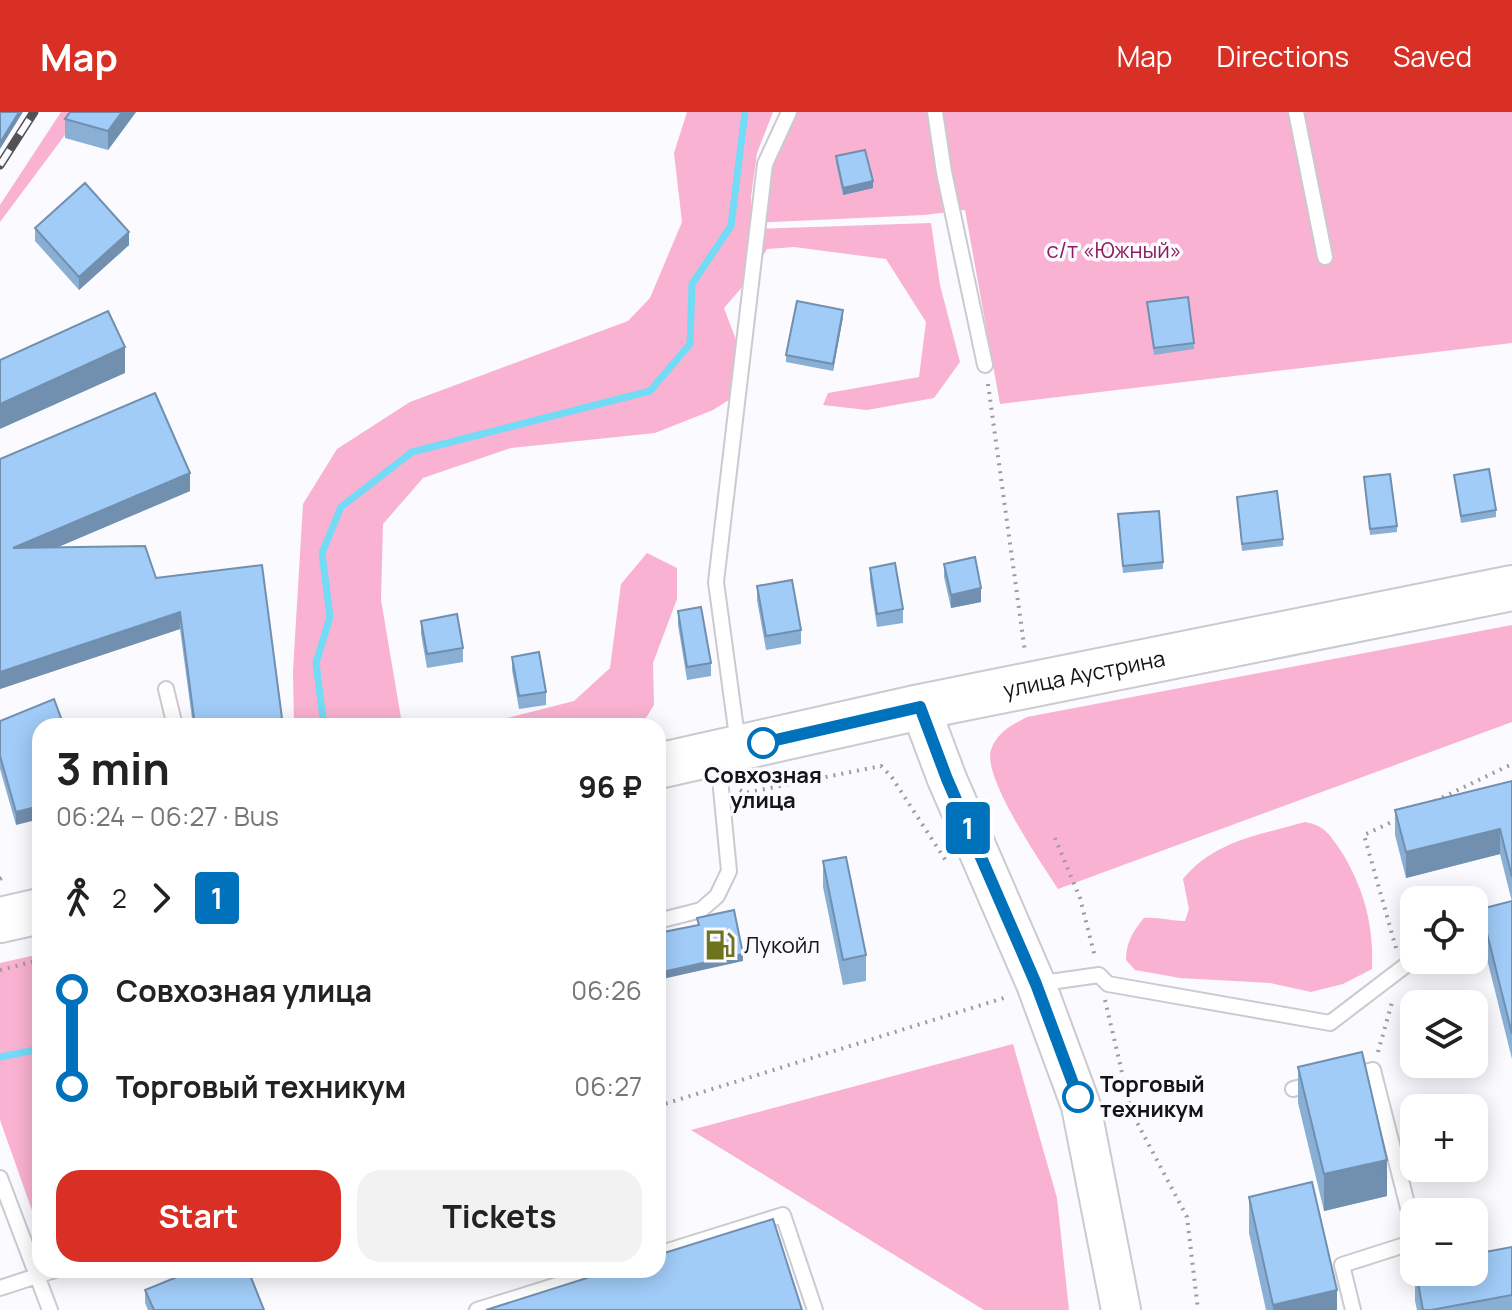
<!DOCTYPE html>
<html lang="en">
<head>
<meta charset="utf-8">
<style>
	:root { --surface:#fff; --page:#f2f2f2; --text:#222; --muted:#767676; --accent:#d93025 }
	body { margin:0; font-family:Manrope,sans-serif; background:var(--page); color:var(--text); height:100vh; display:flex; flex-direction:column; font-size:30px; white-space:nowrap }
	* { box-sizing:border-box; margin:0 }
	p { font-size:26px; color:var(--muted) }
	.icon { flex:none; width:44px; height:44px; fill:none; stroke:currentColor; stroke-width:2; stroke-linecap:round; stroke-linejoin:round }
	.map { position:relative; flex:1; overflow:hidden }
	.side { position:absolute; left:32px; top:606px; width:634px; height:560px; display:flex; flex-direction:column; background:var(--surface); border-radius:24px; box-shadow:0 4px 20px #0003 }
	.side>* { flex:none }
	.badge { padding:0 16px; border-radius:6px; font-size:28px; line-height:52px }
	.fabs { position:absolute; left:1400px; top:774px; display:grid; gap:16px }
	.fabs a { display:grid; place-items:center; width:88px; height:88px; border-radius:16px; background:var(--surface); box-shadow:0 4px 20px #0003; font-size:40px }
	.map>.badge { position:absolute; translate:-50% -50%; box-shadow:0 0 0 4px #fff }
	.legs { display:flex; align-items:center; gap:12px; height:88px; padding:0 24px; font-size:26px }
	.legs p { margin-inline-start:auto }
	.summary { display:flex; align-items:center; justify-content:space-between; height:136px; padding:0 24px }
	h1 { font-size:44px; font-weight:700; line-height:60px }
	.action { display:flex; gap:16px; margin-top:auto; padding:16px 24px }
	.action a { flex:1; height:92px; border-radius:24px; background:var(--accent); color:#fff; font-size:32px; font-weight:700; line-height:92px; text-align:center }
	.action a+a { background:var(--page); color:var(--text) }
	ul { padding:0 24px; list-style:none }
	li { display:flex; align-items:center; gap:28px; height:96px; font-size:30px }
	li i { display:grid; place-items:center; width:12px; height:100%; margin:0 10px; background:currentColor }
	li i::after { content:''; width:20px; height:20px; margin:-10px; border:6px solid; border-radius:50%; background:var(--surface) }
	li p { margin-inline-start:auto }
	li:first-child i { background:linear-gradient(#0000 50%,currentColor 0) }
	li:last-child i { background:linear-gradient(currentColor 50%,#0000 0) }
	header { display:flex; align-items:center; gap:48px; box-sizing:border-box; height:112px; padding:0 40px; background:var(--accent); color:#fff }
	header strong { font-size:38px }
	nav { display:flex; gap:44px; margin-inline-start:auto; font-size:28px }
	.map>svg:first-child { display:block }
	.green { fill:#f9b2d1 }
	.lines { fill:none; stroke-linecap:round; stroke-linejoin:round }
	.stream { stroke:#72dbf5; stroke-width:7 }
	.lane-casing { stroke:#cacad0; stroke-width:18 }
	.secondary-casing { stroke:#cacad0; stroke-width:42 }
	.primary-casing { stroke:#cacad0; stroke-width:48 }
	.path { stroke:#9c9ca0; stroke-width:4; stroke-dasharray:2 6; stroke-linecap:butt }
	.lane { stroke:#fff; stroke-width:14 }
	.secondary { stroke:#fff; stroke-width:38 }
	.primary { stroke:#fff; stroke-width:44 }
	.rail-casing { stroke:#525255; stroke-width:9 }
	.rail { stroke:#fafaff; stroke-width:6; stroke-dasharray:18; stroke-linecap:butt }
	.wall { fill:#8aafd5 }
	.shaded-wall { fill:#718fae }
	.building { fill:#a1ccf8; stroke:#718fae; stroke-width:2 }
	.line-1-casing { stroke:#fff; stroke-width:18 }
	.line-1 { stroke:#0072bc; stroke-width:12 }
	.stop-1-dot { fill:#fff; stroke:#0072bc; stroke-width:4 }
	.labels { text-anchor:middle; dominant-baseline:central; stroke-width:7; stroke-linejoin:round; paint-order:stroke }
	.park-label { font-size:22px; fill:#8e1c5c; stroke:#fafaff }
	.street-label { font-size:22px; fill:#141416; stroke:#fafaff }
	.stop-label { font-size:22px; font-weight:bold; fill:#141416; stroke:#fafaff }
	.poi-label { font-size:22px; fill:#141416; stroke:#fafaff; text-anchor:start }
</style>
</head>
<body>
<header>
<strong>Map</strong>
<nav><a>Map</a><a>Directions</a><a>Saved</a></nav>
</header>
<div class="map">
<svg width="1512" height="1198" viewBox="0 0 1512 1198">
	<rect width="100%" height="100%" fill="#fafaff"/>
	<path class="green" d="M61 0H82L0 110V93Z
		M687 0H773L757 41 751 85V117L931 111 940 173 960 250 934 286 867 298 823 293 828 281 919 265 926 210 886 147 794 135 767 137 751 165 724 196 739 236 743 279 713 298 655 321 511 336 423 366 383 412 381 488 401 606 407 614H294L293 559 303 392 337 337 410 290 628 209 650 186 682 110 674 41Z
		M781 0H1512V231L1000 292 965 98 924 103 754 111 761 42Z
		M647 441 677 456V487L653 551 654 593 641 614H476L574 589 610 556 621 472Z
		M1512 513V610L1058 777C1042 752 982 665 991 638 997 620 1012 613 1027 605Z
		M1305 710C1324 713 1330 723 1341 739 1364 776 1374 814 1372 857L1343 872 1311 880 1270 871 1180 866 1135 858 1126 848C1126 831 1133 819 1144 806 1159 805 1171 809 1185 809L1189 797 1183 767C1214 729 1260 723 1305 710Z
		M40 842V1121L0 1008V851Z
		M1013 932 1057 1086 1069 1198H984L691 1018Z"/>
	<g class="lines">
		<path class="stream" d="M324 614 316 551 330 505 322 441 341 395 412 340 650 279 690 232 692 172 731 114 745 0
			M0 945 40 937"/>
		<g class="lane-casing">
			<path id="lane" d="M935 0 944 60 985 253
				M1296 0 1325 145
				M166 577 175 614
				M738 632 716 470 765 52 789 0
				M658 809 701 798 717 784 729 759 718 646
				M1036 872 1099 863 1108 872 1330 911 1414 847
				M1349 964 1373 958 1414 1119
				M1293 977 1317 971
				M0 1066 50 1198
				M658 1142 783 1103 815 1198
				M0 1176 55 1158
				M477 1198 605 1158
				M1353 1198 1342 1153 1414 1130"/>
		</g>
		<g class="secondary-casing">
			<path id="secondary" d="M920 595 947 667 1036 872 1081 994 1121 1198"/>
		</g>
		<g class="primary-casing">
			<g id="primary">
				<path id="s1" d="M658 654 920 595 1512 476"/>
				<path d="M0 808 40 799"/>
			</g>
		</g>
		<path class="path" d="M988 272 1025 540
			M740 678 745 681 881 654 891 664 948 752
			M1435 689 1512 652
			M1055 726 1080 786 1095 845
			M0 767 4 765
			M1396 836 1364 723 1398 707
			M0 858 40 848
			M1105 888 1131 999 1187 1105 1198 1198
			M1378 940 1393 887
			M658 994 1007 885"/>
		<use href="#lane" class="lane"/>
		<use href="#secondary" class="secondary"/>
		<use href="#primary" class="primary"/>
		<g class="rail-casing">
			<path id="rail" d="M0 53 34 0"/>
		</g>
		<use href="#rail" class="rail"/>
	</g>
	<path class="wall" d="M70 0H136L108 38 65 26V7Z
		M836 44 873 76 843 83 836 51Z
		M35 116 129 133 79 178 35 129Z
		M1147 190 1194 231V237L1154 243Z
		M843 205 833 259 786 250V243Z
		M0 347 190 379 56 436 156 466 283 614H193L180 517 0 577Z
		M1454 363 1496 398V405L1461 411Z
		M1364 365 1397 414V420L1370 423Z
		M1237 385 1283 427V434L1242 439Z
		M1118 402 1163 450V457L1123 461Z
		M944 452 981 490 951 496 944 465Z
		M870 456 903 497V511L877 515 870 469Z
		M757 474 801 518V532L766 538 757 488Z
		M678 499 711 551V564L687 568 678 513Z
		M421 509 463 536V550L427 556 421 522Z
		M512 545 546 580V593L519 597 512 558Z
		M54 587 16 713 0 657V609Z
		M1512 669V947L1481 823V797L1512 790 1500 742 1406 766 1395 723V698Z
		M823 749 866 843V869L843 873 823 775Z
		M1298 955 1387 1084 1324 1099 1298 991Z
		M1249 1085 1337 1198H1266L1249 1121Z
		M1512 1135V1198H1417L1415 1189V1160H1474Z
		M145 1178 264 1198H148L145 1191Z"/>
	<path class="shaded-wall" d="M19 0H23L0 37V31Z
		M122 0H136L108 38V19Z
		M873 69V76L843 83V76Z
		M129 120V133L79 178V165Z
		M843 198V205L833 259V252Z
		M125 235V261L0 317V292Z
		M190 361V379L13 454V436Z
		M981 476V490L951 496V483Z
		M180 500V517L0 577V560Z
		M40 694V707L16 713V700Z
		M1500 717V742L1406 766V740Z
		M743 842V849L658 868V861Z
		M1387 1048V1084L1324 1099V1062Z
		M1337 1178V1198H1273V1193Z"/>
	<path class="building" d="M0 0H19L0 31Z
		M70 0H122L108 19 65 7Z
		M865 38 873 69 843 76 836 44Z
		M85 71 129 120 79 165 35 116Z
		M1188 185 1194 231 1154 236 1147 190Z
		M797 189 843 198 833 252 786 243Z
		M108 199 125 235 0 292V248Z
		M155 281 190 361 13 436 145 434 156 466 262 453 283 614H195L180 500 0 560V347Z
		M1489 357 1496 398 1461 404 1454 363Z
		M1390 362 1397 414 1370 417 1364 365Z
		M1277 379 1283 427 1242 432 1237 385Z
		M1159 399 1163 450 1123 454 1118 402Z
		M975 445 981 476 951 483 944 452Z
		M895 451 903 497 877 502 870 456Z
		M792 468 801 518 766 524 757 474Z
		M701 495 711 551 687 555 678 499Z
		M457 502 463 536 427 542 421 509Z
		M539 540 546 580 519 584 512 545Z
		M54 587 64 614H40V694L16 700 0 644V609Z
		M156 609 158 614H136Z
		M1512 669V765L1500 717 1406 740 1395 698Z
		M846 745 866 843 843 848 823 749Z
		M1512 789V922L1481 797Z
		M734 798 743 842 658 861V811L661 812 663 820 699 813 697 806Z
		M1362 940 1387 1048 1324 1062 1298 955Z
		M1312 1070 1337 1178 1273 1193 1249 1085Z
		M773 1107 802 1198H486L612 1158H658V1143Z
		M1512 1135V1183L1431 1198H1423L1416 1160H1474V1142Z
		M194 1158H248L264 1198H154L145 1178Z"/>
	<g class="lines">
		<g class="line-1-casing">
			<path id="line-1" d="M763 631 920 595 947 667 1036 872 1078 985"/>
		</g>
		<use href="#line-1" class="line-1"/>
	</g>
	<defs>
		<g id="fuel-bare" transform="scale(2.4)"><path d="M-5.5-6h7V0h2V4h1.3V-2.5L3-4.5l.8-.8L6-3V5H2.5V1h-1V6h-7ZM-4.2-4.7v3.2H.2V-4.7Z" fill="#6e741d" stroke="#fafaff" stroke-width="2.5" paint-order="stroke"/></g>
	</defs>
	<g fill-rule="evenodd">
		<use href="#fuel-bare" x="720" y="833"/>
	</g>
	<g class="stop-1-dot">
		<circle cx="763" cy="631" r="14"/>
		<circle cx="1078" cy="985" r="14"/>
	</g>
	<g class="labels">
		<g class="park-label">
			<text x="1114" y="138">с/т «Южный»</text>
		</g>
		<g class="street-label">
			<text stroke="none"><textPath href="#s1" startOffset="436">улица Аустрина</textPath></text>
		</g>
		<g class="stop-label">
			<text x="763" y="663">Совхозная<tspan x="763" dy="25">улица</tspan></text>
			<text x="1100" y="972" text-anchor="start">Торговый<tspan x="1100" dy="25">техникум</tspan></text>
		</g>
		<g class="poi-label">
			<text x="744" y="833">Лукойл</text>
		</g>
	</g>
</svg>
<div class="fabs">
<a><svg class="icon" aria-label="locate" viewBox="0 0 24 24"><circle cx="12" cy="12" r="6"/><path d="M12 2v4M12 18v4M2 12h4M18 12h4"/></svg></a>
<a><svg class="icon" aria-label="layers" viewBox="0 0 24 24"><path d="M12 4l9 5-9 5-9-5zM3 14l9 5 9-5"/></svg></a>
<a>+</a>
<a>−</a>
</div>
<b class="badge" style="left:968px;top:716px;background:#0072bc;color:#fff">1</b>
<section class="side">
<div class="summary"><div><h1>3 min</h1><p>06:24 – 06:27 · Bus</p></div><b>96 ₽</b></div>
<div class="legs"><svg class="icon" aria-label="walk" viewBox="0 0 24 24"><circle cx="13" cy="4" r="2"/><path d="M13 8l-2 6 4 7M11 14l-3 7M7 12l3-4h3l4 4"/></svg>2<svg class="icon" aria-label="forward" viewBox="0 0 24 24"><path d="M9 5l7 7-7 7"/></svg><b class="badge" style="background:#0072bc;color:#fff">1</b></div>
<ul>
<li><i style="color:#0072bc"></i><b>Совхозная улица</b><p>06:26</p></li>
<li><i style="color:#0072bc"></i><b>Торговый техникум</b><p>06:27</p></li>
</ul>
<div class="action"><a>Start</a><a>Tickets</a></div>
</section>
</div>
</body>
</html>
